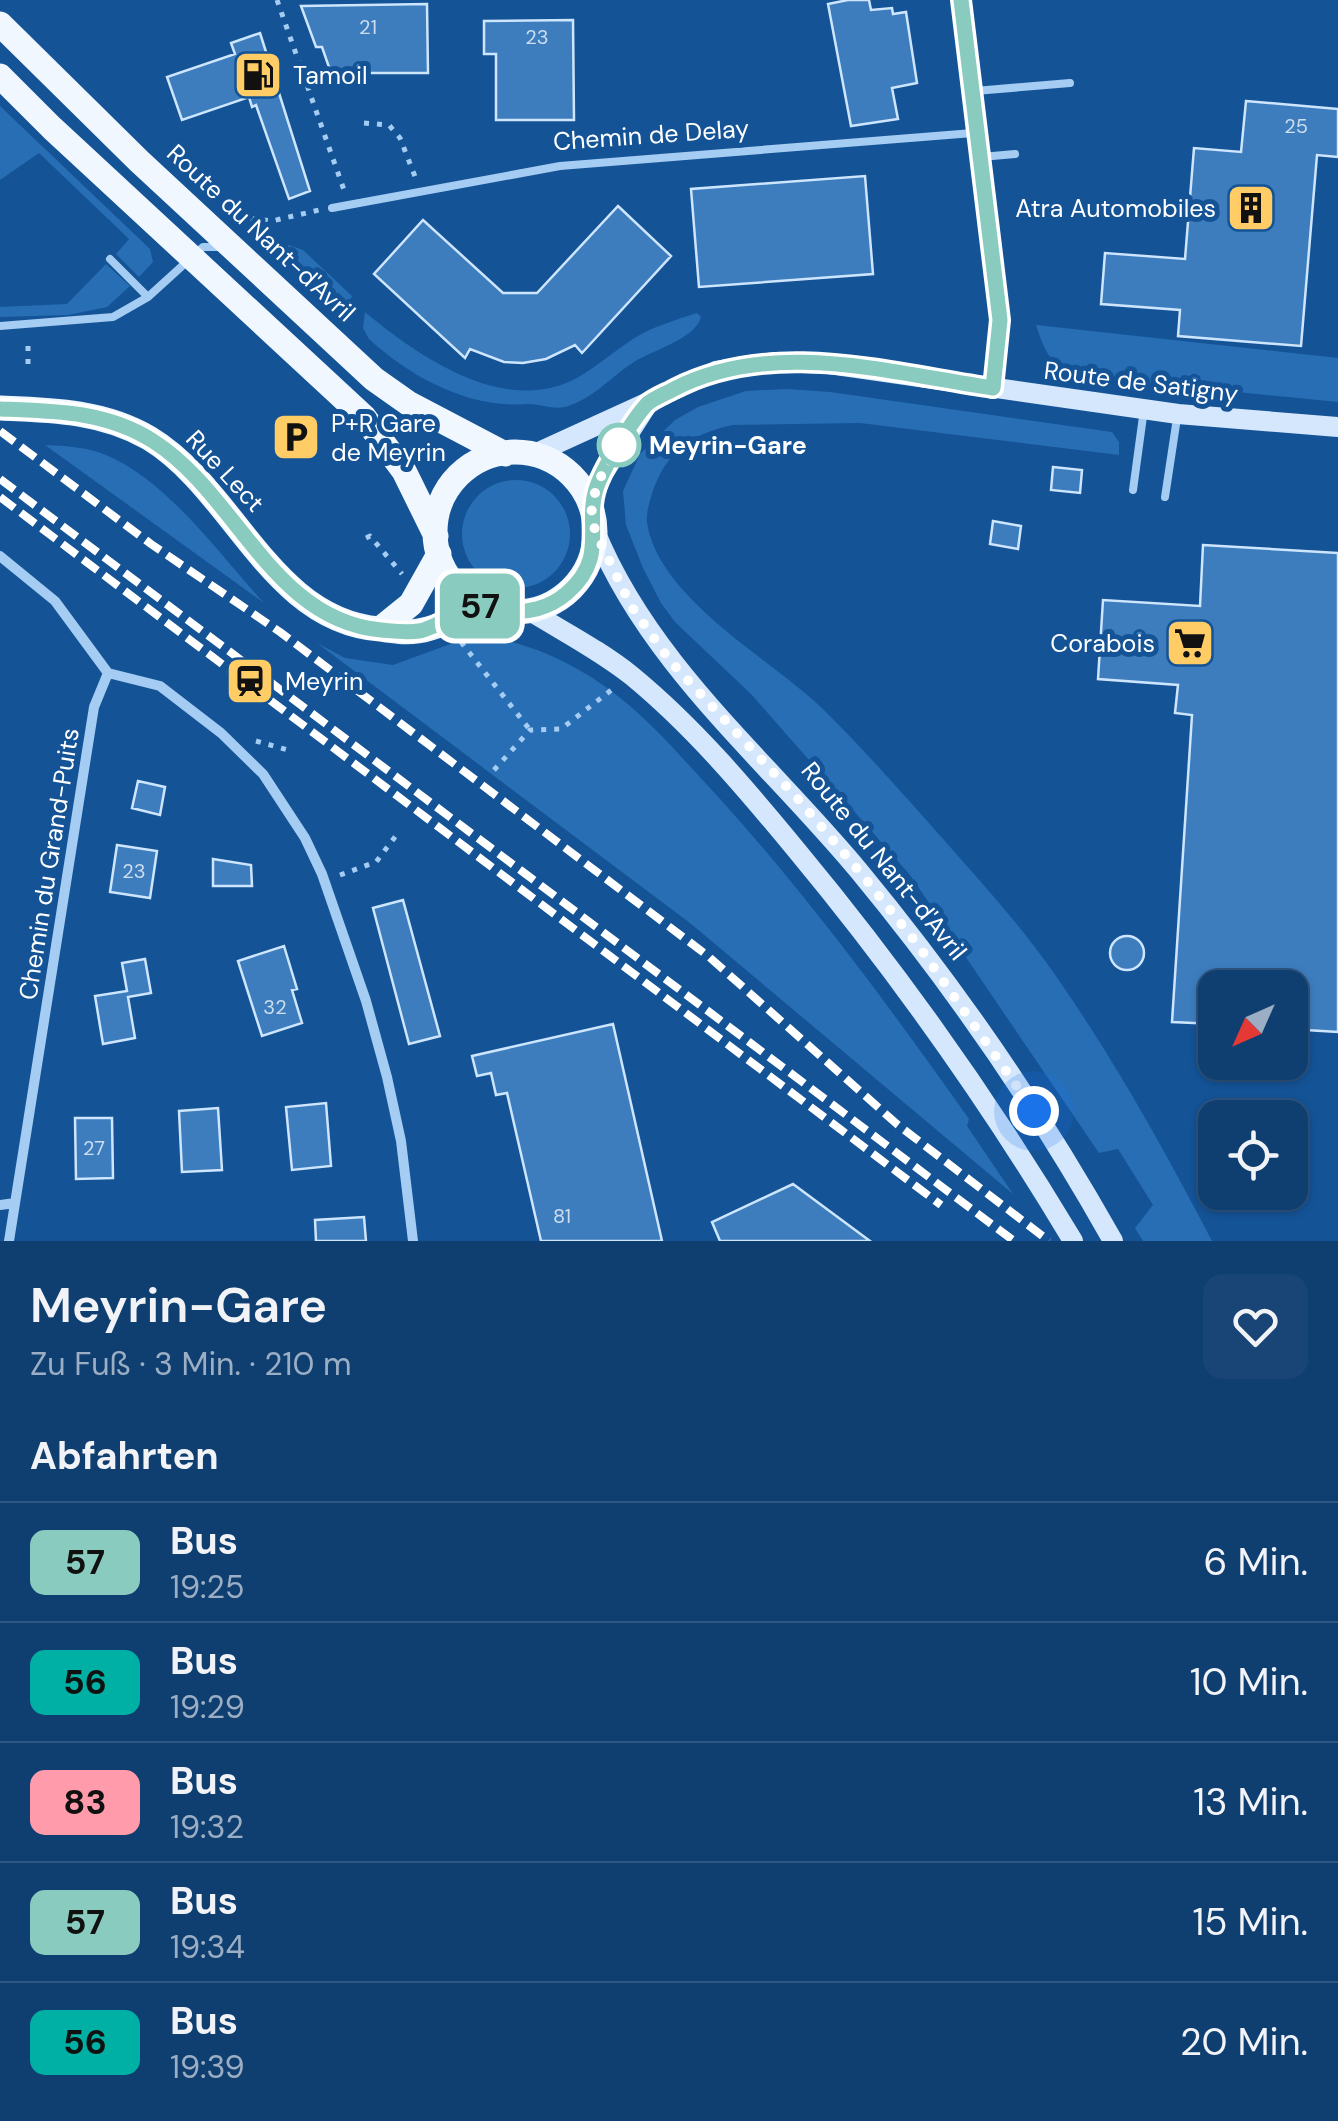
<!DOCTYPE html>
<html lang="de">
<head>
<meta charset="utf-8">
<style>
	:root { --surface:#0f3e70; --page:#184575; --text:#f1f3f6; --muted:#9baec3; --line:#2f5783 }
	body { margin:0; font-family:"DM Sans",sans-serif; background:var(--page); color:var(--text); height:100vh; display:flex; flex-direction:column; font-size:38px; white-space:nowrap }
	* { box-sizing:border-box; margin:0 }
	p { font-size:32px; color:var(--muted) }
	.icon { flex:none; width:55px; height:55px; fill:none; stroke:currentColor; stroke-width:2; stroke-linecap:round; stroke-linejoin:round }
	.map { position:relative; height:1241px; overflow:hidden }
	.drawer { display:flex; flex-direction:column; background:var(--surface); flex:1 }
	.drawer>* { flex:none }
	.badge { padding:0 20px; border-radius:15px; font-size:35px; line-height:65px }
	.needle { width:65px; rotate:225deg }
	.buttons { position:absolute; left:1198px; top:970px; display:grid; gap:20px }
	.buttons a { display:grid; place-items:center; width:110px; height:110px; border-radius:20px; background:var(--surface); box-shadow:0 2px 8px #0004,0 0 0 2px var(--line); font-size:50px }
	.you { position:absolute; width:50px; height:50px; margin:-25px; border:8px solid #fff; border-radius:50%; background:#1a73e8; box-shadow:0 0 0 15px #1a73e833 }
	.map>.badge { position:absolute; translate:-50% -50%; box-shadow:0 0 0 5px #fff }
	h2 { padding:0 30px; font-size:38px; line-height:90px }
	.round { display:grid; place-items:center; flex:none; width:105px; height:105px; border-radius:20px; background:var(--page) }
	.headline { display:flex; align-items:center; justify-content:space-between; height:170px; padding:0 30px }
	h1 { font-size:48px; font-weight:600; line-height:75px }
	ul { padding:0; list-style:none }
	li { display:flex; align-items:center; gap:30px; height:120px; padding:0 30px; border-top:2px solid var(--line) }
	li div { flex:1 }
	li b { display:block; font-size:38px }
	li em { font-style:normal }
	li .badge { min-width:110px; font-weight:700; text-align:center }
	.map>svg:first-child { display:block }
	.green { fill:#276eb5 }
	.building { fill:#3d7dbe; stroke:#cde5fd; stroke-width:2.5 }
	.lines { fill:none; stroke-linecap:round; stroke-linejoin:round }
	.path { stroke:#a5ccf2; stroke-width:5; stroke-dasharray:5 8; stroke-linecap:butt }
	.lane { stroke:#a5ccf2; stroke-width:8 }
	.street { stroke:#a5ccf2; stroke-width:10 }
	.secondary { stroke:#d4e7fc; stroke-width:20 }
	.primary { stroke:#f0f7ff; stroke-width:25 }
	.rail { stroke:#fff; stroke-width:8; stroke-dasharray:18 8; stroke-linecap:butt }
	.line-casing { stroke:#fff; stroke-width:22 }
	.line { stroke:#89cbbe; stroke-width:15 }
	.walk { stroke:#fff; stroke-width:10; stroke-dasharray:0 18 }
	.stop-dot { fill:#fff; stroke:#89cbbe; stroke-width:5 }
	.labels { text-anchor:middle; dominant-baseline:central; stroke-width:10; stroke-linejoin:round; paint-order:stroke }
	.number-label { font-size:20px; fill:#cedeef }
	.poi-label { font-size:25px; fill:#fff; stroke:#145396; text-anchor:start }
	.street-label { font-size:25px; fill:#fff; stroke:#145396 }
	.stop-label { font-size:25px; font-weight:bold; fill:#fff; stroke:#145396; text-anchor:start }
</style>
</head>
<body>
<div class="map">
<svg width="1338" height="1241" viewBox="0 0 1338 1241">
	<rect width="100%" height="100%" fill="#145396"/>
	<path class="green" d="M0 106 150 249 153 262 139 277 116 254 129 239 39 153 0 180Z
		M289 245 303 250 352 296 345 317 280 251Z
		M106 264 130 286 107 307 68 315 0 317V307L67 304Z
		M365 312C418 356 503 416 575 379 595 368 613 352 633 339 652 327 675 320 697 313L701 317C695 339 653 350 634 362 613 375 596 396 571 405 555 412 542 403 526 404 470 409 410 377 369 339L363 328Z
		M1036 325 1338 358V402L1077 376C1050 365 1045 352 1036 325Z
		M787 389 830 392 1112 432 1119 442V455L860 423 733 425C690 434 665 453 652 494 649 503 646 514 647 523 659 600 775 661 826 712 867 753 906 797 944 840 979 880 1015 919 1046 962 1109 1050 1162 1145 1212 1241H1143L1135 1228 1153 1205 1118 1149 1099 1153 910 875 751 694 675 622 661 603 643 568 626 525 623 491 640 454 675 420 698 407 746 391Z
		M45 445C66 446 87 447 106 455 168 481 219 554 264 603Z
		M462 534a54 54 0 1 1 108 0a54 54 0 1 1-108 0Z
		M497 638C542 648 583 668 619 697 657 727 688 765 721 800 812 901 891 1009 969 1119L967 1126 1013 1194 690 923 317 643 345 658 393 665 453 643Z"/>
	<path class="building" d="M848 0H869L871 10 892 8 893 14 906 12 917 83 892 88 898 119 851 126 828 4Z
		M427 4 428 73H331L322 47H316L301 6Z
		M573 20 574 120H496V54H484V21Z
		M260 33 310 191 289 199 256 105 252 107 249 97 182 120 167 77 235 54 231 43Z
		M1246 101 1338 109V157L1317 155 1301 346 1178 336 1180 310 1101 304 1105 253 1185 259 1194 148 1241 152Z
		M865 176 873 274 699 287 691 189Z
		M618 206 671 256 582 353 575 345 546 359 523 363 504 362 470 349 465 358 374 274 423 220 503 293H537Z
		M1053 467 1082 470 1080 493 1051 490Z
		M993 521 1021 526 1018 549 990 544Z
		M1203 545 1338 553V1032L1290 1029V988H1215V1024L1172 1022 1192 715 1175 713 1178 685 1098 679 1103 600 1200 606Z
		M138 781 165 787 160 815 132 808Z
		M117 845 157 851 150 898 110 892Z
		M213 859 251 865 252 886H213Z
		M403 900 440 1036 409 1044 373 908Z
		M1110 953a17 17 0 1 1 34 0a17 17 0 1 1-34 0Z
		M284 946 297 989 292 990 302 1023 262 1036 238 961Z
		M145 959 151 993 128 997 135 1038 103 1044 95 996 127 991 122 963Z
		M613 1024 662 1241H541L507 1093 496 1095 491 1073 477 1076 472 1056Z
		M326 1103 331 1166 292 1170 286 1107Z
		M218 1108 222 1170 182 1172 179 1111Z
		M75 1118H112L113 1178 76 1179Z
		M793 1184 870 1241H720L712 1222Z
		M364 1217 366 1241H316L315 1220Z"/>
	<g class="lines">
		<path class="path" d="M277 0 344 190
			M364 123 389 125 400 138 416 179
			M237 217 272 221 319 210
			M28 364V338
			M366 538 370 536 402 574
			M461 642 530 730
			M256 741 288 750
			M494 770 530 730 561 729 614 688
			M340 875 376 862 398 833"/>
		<path class="lane" d="M975 91 1070 83
			M981 157 1015 154
			M332 208 560 166 973 133
			M110 259 148 297
			M0 326 113 317 148 297 203 247H220
			M1133 490 1144 409
			M1165 497 1177 418"/>
		<path class="street" d="M0 556 55 601 108 673
			M108 673 160 686 221 733 263 774 305 838 322 874 366 1001 387 1077 401 1141 413 1241
			M0 1205 15 1203
			M9 1241 94 707 108 673"/>
		<path class="secondary" d="M961 0 1000 319 993 389
			M532 455 716 371 775 362 829 364 1178 414 1338 427
			M591 506 599 480 649 402
			M595 531C650 666 768 761 859 871 954 986 1040 1111 1113 1241
			M530 611C564 632 601 651 632 676 694 727 747 790 798 852 900 975 991 1104 1073 1241"/>
		<path class="primary" d="M0 24 139 161 374 379 408 403 505 454
			M0 76 52 128 364 417 404 471 436 536
			M0 408C52 410 103 411 149 438 234 489 271 621 380 629 393 631 405 633 418 631 439 628 463 614 483 605
			M435 532a80 80 0 1 1 160 0a80 80 0 1 1-160 0Z
			M380 629 411 604 439 554"/>
		<path class="rail" d="M0 431 151 544 280 632 708 956 898 1125 1049 1241
			M0 479 1014 1241
			M0 497 941 1205"/>
	</g>
	<g class="lines">
		<g class="line-casing">
			<path id="line" d="M0 409C54 411 106 411 153 441 237 494 272 620 381 630 393 631 406 633 419 631 438 628 463 606 482 605 488 605 497 610 504 611 526 614 550 608 567 593 611 555 581 522 599 481 607 462 633 419 647 404 654 398 665 394 674 389 773 338 889 373 993 388L1000 320 961 0"/>
		</g>
		<use href="#line" class="line"/>
		<path class="walk" d="M619 445 599 480 591 506 595 531 631 606 671 662 798 799 860 872 918 945 1034 1111"/>
	</g>
	<defs>
		<g id="fuel-square" transform="scale(2.5)"><rect x="-9" y="-9" width="18" height="18" rx="4" fill="#fc6" stroke="#145396"/><path d="M-5.5-6h7V0h2V4h1.3V-2.5L3-4.5l.8-.8L6-3V5H2.5V1h-1V6h-7ZM-4.2-4.7v3.2H.2V-4.7Z" fill="#111"/></g>
		<g id="building-square" transform="scale(2.5)"><rect x="-9" y="-9" width="18" height="18" rx="4" fill="#fc6" stroke="#145396"/><path d="M-4-6H4V6H1V3H-1V6H-4ZM-2.5-4.3h1.7v1.8h-1.7ZM.8-4.3h1.7v1.8H.8ZM-2.5-1h1.7V.8h-1.7ZM.8-1h1.7V.8H.8Z" fill="#111"/></g>
		<g id="parking-square" transform="scale(2.5)"><rect x="-9" y="-9" width="18" height="18" rx="4" fill="#fc6" stroke="#145396"/><path d="M-3.5-5.5H1a3.5 3.5 0 0 1 0 7H-1V5.5H-3.5ZM-1-3.4V-.6H.8a1.4 1.4 0 0 0 0-2.8Z" fill="#111"/></g>
		<g id="supermarket-square" transform="scale(2.5)"><rect x="-9" y="-9" width="18" height="18" rx="4" fill="#fc6" stroke="#145396"/><path d="M-6-5.5h2.5l.6 2H6L4.5 2H-2.5L-4.4-4H-6ZM-1.5 3.2a1.3 1.3 0 1 0 .1 0ZM3 3.2a1.3 1.3 0 1 0 .1 0Z" fill="#111"/></g>
		<g id="station-square" transform="scale(2.5)"><rect x="-9" y="-9" width="18" height="18" rx="4" fill="#fc6" stroke="#145396"/><path d="M-3-6H3Q5-6 5-4V2Q5 4 3 4L4.5 6H3L1.5 4h-3L-3 6H-4.5L-3 4Q-5 4-5 2V-4Q-5-6-3-6ZM-3.5-4v3h7v-3ZM-3.5 1v1.5H-2V1ZM2 1v1.5H3.5V1Z" fill="#111"/></g>
	</defs>
	<g fill-rule="evenodd">
		<use href="#fuel-square" x="258" y="75"/>
		<use href="#building-square" x="1251" y="208"/>
		<use href="#parking-square" x="296" y="437"/>
		<use href="#supermarket-square" x="1190" y="643"/>
		<use href="#station-square" x="250" y="681"/>
	</g>
	<circle class="stop-dot" cx="619" cy="445" r="20"/>
	<g class="labels">
		<g class="number-label">
			<text x="368" y="27">21</text>
			<text x="537" y="37">23</text>
			<text x="1296" y="126">25</text>
			<text x="134" y="871">23</text>
			<text x="275" y="1007">32</text>
			<text x="94" y="1148">27</text>
			<text x="562" y="1216">81</text>
		</g>
		<g class="poi-label">
			<text x="293" y="75">Tamoil</text>
			<text x="1216" y="208" text-anchor="end">Atra Automobiles</text>
			<text x="331" y="423">P+R Gare<tspan x="331" dy="29">de Meyrin</tspan></text>
			<text x="1155" y="643" text-anchor="end">Corabois</text>
			<text x="285" y="681">Meyrin</text>
		</g>
		<g class="street-label">
			<text transform="translate(651 135) rotate(-4)">Chemin de Delay</text>
			<text transform="translate(261 233) rotate(43)">Route du Nant-d'Avril</text>
			<text transform="translate(1141 382) rotate(7)">Route de Satigny</text>
			<text transform="translate(225 471) rotate(47)">Rue Lect</text>
			<text transform="translate(884 861) rotate(51)">Route du Nant-d'Avril</text>
			<text transform="translate(49 864) rotate(-81)">Chemin du Grand-Puits</text>
		</g>
		<g class="stop-label">
			<text x="649" y="445">Meyrin-Gare</text>
		</g>
	</g>
</svg>
<div class="buttons">
<a><svg class="needle" viewBox="-14 -14 28 28"><path d="M0-13l5 13h-10z" fill="#e53935"/><path d="M0 13l5-13h-10z" fill="#9baec3"/></svg></a>
<a><svg class="icon" aria-label="locate" viewBox="0 0 24 24"><circle cx="12" cy="12" r="6"/><path d="M12 2v4M12 18v4M2 12h4M18 12h4"/></svg></a>
</div>
<div class="you" style="left:1034px;top:1111px"></div>
<b class="badge" style="left:480px;top:606px;background:#89cbbe;color:#111">57</b>
</div>
<section class="drawer">
<div class="headline"><div><h1>Meyrin-Gare</h1><p>Zu Fuß · 3 Min. · 210 m</p></div><a class="round"><svg class="icon" aria-label="heart" viewBox="0 0 24 24"><path d="M12 20l-8-8c-3-5 5-10 8-4 3-6 11-1 8 4z"/></svg></a></div>
<h2>Abfahrten</h2>
<ul>
<li><span class="badge" style="background:#89cbbe;color:#111">57</span><div><b>Bus</b><p>19:25</p></div><em>6 Min.</em></li>
<li><span class="badge" style="background:#00b0a4;color:#111">56</span><div><b>Bus</b><p>19:29</p></div><em>10 Min.</em></li>
<li><span class="badge" style="background:#ff9baa;color:#111">83</span><div><b>Bus</b><p>19:32</p></div><em>13 Min.</em></li>
<li><span class="badge" style="background:#89cbbe;color:#111">57</span><div><b>Bus</b><p>19:34</p></div><em>15 Min.</em></li>
<li><span class="badge" style="background:#00b0a4;color:#111">56</span><div><b>Bus</b><p>19:39</p></div><em>20 Min.</em></li>
</ul>
</section>
</body>
</html>
